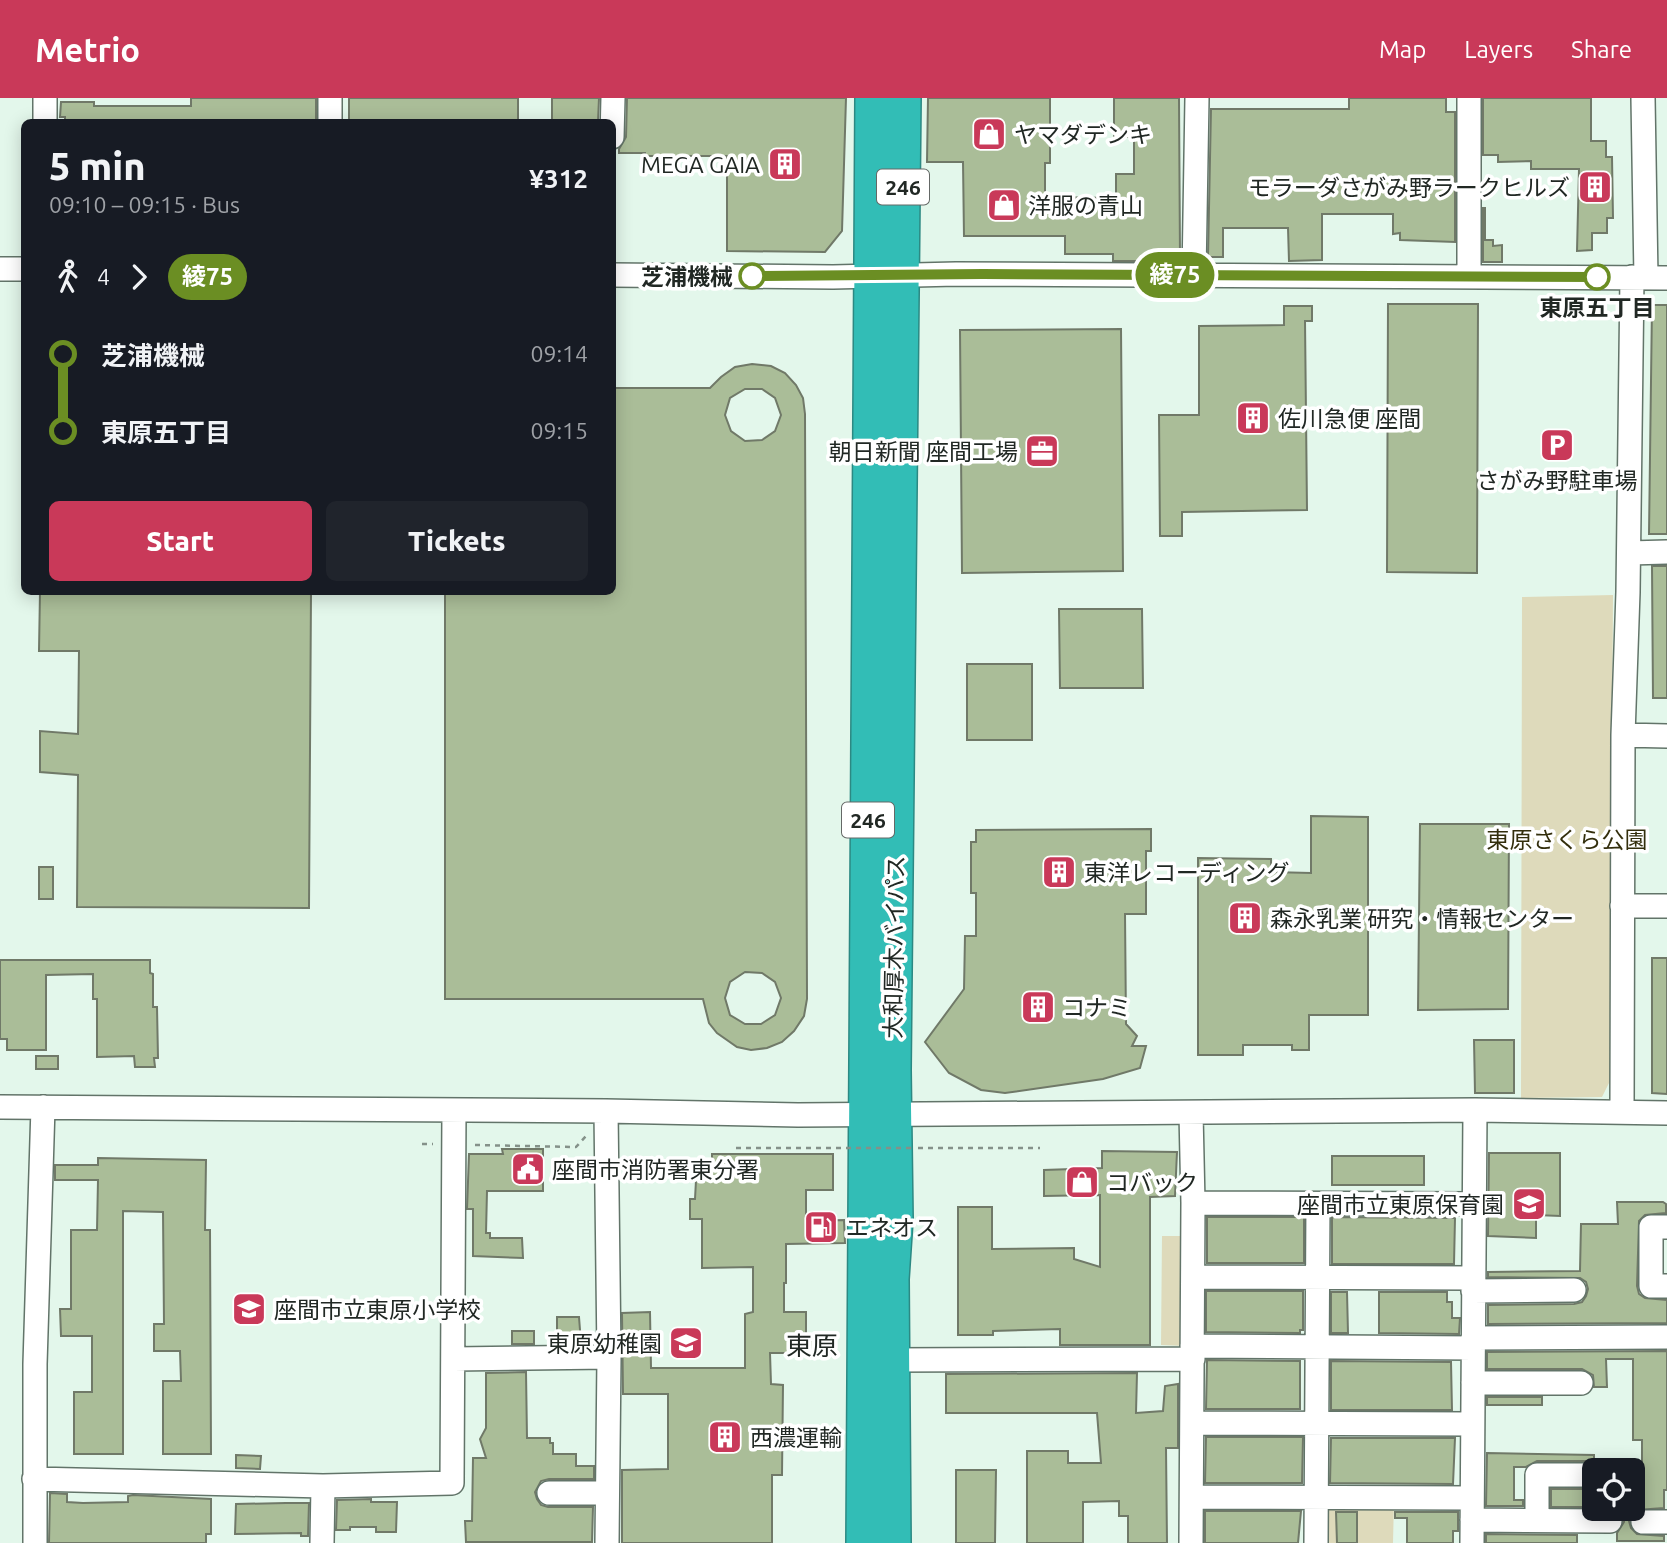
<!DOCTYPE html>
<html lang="en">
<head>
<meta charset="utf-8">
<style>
	:root { --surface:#171b24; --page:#20242c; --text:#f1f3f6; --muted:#9ea1a6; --accent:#c93959 }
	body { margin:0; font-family:Ubuntu,"Noto Sans JP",sans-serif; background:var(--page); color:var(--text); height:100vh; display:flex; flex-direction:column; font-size:26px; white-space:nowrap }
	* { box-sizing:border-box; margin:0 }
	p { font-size:23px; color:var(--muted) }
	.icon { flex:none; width:38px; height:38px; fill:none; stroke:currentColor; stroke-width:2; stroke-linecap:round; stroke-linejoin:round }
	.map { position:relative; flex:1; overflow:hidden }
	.sheet { position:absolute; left:21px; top:21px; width:595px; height:476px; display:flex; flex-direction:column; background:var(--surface); border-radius:10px; box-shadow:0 4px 18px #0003 }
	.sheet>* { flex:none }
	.badge { padding:0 14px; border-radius:23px; font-size:24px; line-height:46px }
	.controls { position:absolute; left:1582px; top:1360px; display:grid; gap:14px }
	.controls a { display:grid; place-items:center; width:63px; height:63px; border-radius:10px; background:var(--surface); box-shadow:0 4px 18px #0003; font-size:35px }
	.map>.badge { position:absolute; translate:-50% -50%; box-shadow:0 0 0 4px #fff }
	.legs { display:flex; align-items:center; gap:10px; height:77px; padding:0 28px; font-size:23px }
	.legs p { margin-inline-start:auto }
	.summary { display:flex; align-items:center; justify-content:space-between; height:119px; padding:0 28px }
	h1 { font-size:38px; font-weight:800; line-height:52px }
	.primary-button { display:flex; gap:14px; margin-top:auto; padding:14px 28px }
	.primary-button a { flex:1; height:80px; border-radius:10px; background:var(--accent); color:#fff; font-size:28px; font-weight:800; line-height:80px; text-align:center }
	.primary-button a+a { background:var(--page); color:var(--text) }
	ul { padding:0 28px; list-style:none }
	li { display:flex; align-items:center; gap:24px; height:77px; font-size:26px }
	li i { display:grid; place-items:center; width:10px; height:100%; margin:0 9px; background:currentColor }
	li i::after { content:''; width:18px; height:18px; margin:-9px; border:5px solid; border-radius:50%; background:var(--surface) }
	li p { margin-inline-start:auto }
	li:first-child i { background:linear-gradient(#0000 50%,currentColor 0) }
	li:last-child i { background:linear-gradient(currentColor 50%,#0000 0) }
	header { display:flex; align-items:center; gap:42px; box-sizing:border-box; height:98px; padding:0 35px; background:var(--accent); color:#fff }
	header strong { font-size:33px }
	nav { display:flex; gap:38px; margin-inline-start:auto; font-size:24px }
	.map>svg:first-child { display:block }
	.green { fill:#dedabb }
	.building { fill:#aabd98; stroke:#707968; stroke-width:2; fill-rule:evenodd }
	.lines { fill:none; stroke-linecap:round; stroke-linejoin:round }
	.minor-casing { stroke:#627469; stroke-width:26 }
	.highway-casing { stroke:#2c8983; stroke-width:38 }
	.path { stroke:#849189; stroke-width:2.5; stroke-dasharray:5 5; stroke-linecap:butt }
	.minor { stroke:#fff; stroke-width:23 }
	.highway { stroke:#32bdb6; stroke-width:35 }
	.path-bridge { stroke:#849189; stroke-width:2.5; stroke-dasharray:5 5; stroke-linecap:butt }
	.line-1-casing { stroke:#fff; stroke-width:16 }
	.line-1 { stroke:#6b8e23; stroke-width:10 }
	.stop-1-dot { fill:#fff; stroke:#6b8e23; stroke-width:3.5 }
	.labels { text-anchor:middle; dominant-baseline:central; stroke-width:7; stroke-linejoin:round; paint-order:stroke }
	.shield { fill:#fff; stroke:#646866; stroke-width:2 }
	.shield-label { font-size:21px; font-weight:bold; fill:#212824 }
	.poi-label { font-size:23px; fill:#212824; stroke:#fff; text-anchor:start }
	.stop-label { font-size:23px; font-weight:bold; fill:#212824; stroke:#fff; text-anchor:end }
	.park-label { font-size:23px; fill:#332e0c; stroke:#fff }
	.street-label { font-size:23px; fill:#212824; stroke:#fff }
	.quarter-label { font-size:26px; fill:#212824; stroke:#fff }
</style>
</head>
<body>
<header>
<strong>Metrio</strong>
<nav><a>Map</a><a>Layers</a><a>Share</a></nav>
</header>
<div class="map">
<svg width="1667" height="1445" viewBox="0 0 1667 1445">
	<rect width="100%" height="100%" fill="#e3f7eb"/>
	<path class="green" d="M1613 497 1610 983 1602 999 1521 1000 1522 499Z
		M1162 1138H1184L1185 1248 1161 1247Z
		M1325 1402H1394L1393 1445H1322Z"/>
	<path class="building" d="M191 0H316V24H65V19H60L61 4H94V8H191Z
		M349 0H518V24H349Z
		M552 0H599L598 24H552Z
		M627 0H846L842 133 825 154 727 153V58H645V55H619V51L626 39Z
		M928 0H1050V65H1045V99L1116 100V76H1134V39H1114V0H1179L1180 158H1166V163H1113V156H1065V138H964L963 64H927Z
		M1349 0H1446V14H1455V144L1400 142V135L1393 136V116H1322V162L1289 163 1288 130H1223V159H1208L1211 11H1349Z
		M1483 0H1591V43H1606V59H1612L1613 120H1607V135H1592V152L1577 153 1579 71H1531V63L1498 64V57H1483Z
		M1483 110H1485V142H1493V148L1502 147V164H1483Z
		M1388 206H1478L1477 475 1387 474Z
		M1652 207H1667V436H1649Z
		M1284 208H1312V223H1305L1307 412 1182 414V438H1160L1159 317H1199V228L1284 227Z
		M1121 231 1123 473 962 475 960 232Z
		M752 266 771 268 785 275 796 287 803 300 805 316 807 901 804 918 794 933 782 944 767 950 751 952 737 949 717 935 709 925 703 901H445V494H612V290H710L721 279 735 269ZM745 291H762L775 300 781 317 775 333 762 342 745 343 731 333 725 317 730 300ZM745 874 762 875 775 884 781 900 775 917 761 926H745L730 917 725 900 730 884Z
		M1652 468H1667V600H1653Z
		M40 494H311L309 810 77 809 78 677 40 674V633L78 636 79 553H39Z
		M1059 511H1142L1143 590H1060Z
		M967 566H1032V642H967Z
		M1311 718 1368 719V917H1309V952H1292V947H1243V957H1198V760L1271 761V774L1311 775Z
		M1420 726H1509L1508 911 1418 912Z
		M1151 731V753H1146V816H1125L1126 926 1137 938 1132 948H1146L1140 970 1103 981 1005 995 981 992 949 975 925 944 964 891 965 838H976V795H971V744H976V732Z
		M39 769H53V801H39Z
		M1652 860H1667V996L1652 995Z
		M0 862H150V875L153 876V909H157L158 960H154L155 969H135L134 958 97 959V901H93V876L46 877V952H7V941H0Z
		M1474 942H1514V995H1475Z
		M36 958H58V971H36Z
		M502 1051H543V1093H487L486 1135H490V1140H522L523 1160 473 1158V1111H467L469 1056H503Z
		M1102 1053 1177 1054 1175 1098 1150 1099V1247H1060V1231L993 1233V1237H958V1109H992V1151L1074 1150V1161L1100 1169V1097L1044 1098V1072L1102 1070Z
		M1489 1055H1560V1118L1536 1117V1140L1488 1138Z
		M712 1056H833V1092H806V1123L844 1122 845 1145 786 1146V1185H784V1214H806V1240L824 1242V1255H770L771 1286 783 1287 782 1377H772V1445H622V1372L668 1371V1296H623L622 1215 650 1214 651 1270H745V1216L753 1214V1169L702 1170V1121H690V1101H695L697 1064H712Z
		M1332 1058H1424V1087H1332Z
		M98 1060 206 1062 205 1132H210L211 1356H163V1283H181L180 1253H154V1226H164L163 1114 123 1113V1356H74V1294H92V1238H61L60 1211H71V1132H97L98 1082H55V1067H98Z
		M1617 1104H1663L1666 1106V1115L1645 1117 1639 1123 1637 1188 1639 1196 1645 1200 1667 1202V1225L1488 1226V1207L1574 1206 1582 1204 1586 1198 1588 1191 1586 1184 1580 1180 1488 1179V1174L1580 1173 1581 1126H1618Z
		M1207 1119H1304V1165H1207Z
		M1332 1119 1455 1120 1454 1166H1332Z
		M1206 1193H1303V1232H1300V1235L1206 1234Z
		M1331 1194H1347L1348 1235H1331Z
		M1379 1194H1447V1204H1452V1220H1460L1459 1236 1379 1235Z
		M557 1219H579L581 1245 561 1246V1239H557Z
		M512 1233H534V1246H512Z
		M1667 1253V1392H1664V1410L1637 1412 1631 1416 1629 1423 1631 1430 1637 1436 1664 1438V1443H1617V1435L1624 1424V1410H1633V1401H1642V1342H1633V1261H1606L1607 1289H1594L1593 1277 1582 1271H1487V1254Z
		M1207 1262 1300 1263V1311H1206Z
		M1331 1263 1451 1264 1452 1312H1331Z
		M526 1274 527 1340H550V1345H553V1356H576V1368H594V1381H549L541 1383 535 1394 537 1401 541 1407 548 1409H593L592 1444H466L465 1423H472L473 1360H486L480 1341 486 1330V1275Z
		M1137 1275 1136 1315 1163 1313 1165 1288 1178 1286V1350H1166L1167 1445H1128V1418H1119V1403L1083 1404V1445H1027V1353H1068V1365H1101L1097 1315H946V1276Z
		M1487 1299H1542V1307H1487Z
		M1206 1339H1303L1302 1385H1205Z
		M1331 1340H1455L1453 1386 1330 1385Z
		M1487 1355 1594 1357V1363H1537L1526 1369H1514V1402H1523V1408H1486Z
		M236 1357 261 1358 260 1371 236 1370Z
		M956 1372H996L995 1445H956Z
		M1551 1391H1594V1409H1551Z
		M50 1395 67 1396V1404L83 1405 128 1404V1398L133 1397 211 1401V1436H206V1445H49Z
		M371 1401V1404H397L396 1434H376V1429H350V1432H336L337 1402Z
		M286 1405H309L308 1438H301V1435L235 1436 236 1406Z
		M1205 1413H1301L1298 1445H1205Z
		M1336 1414H1357V1445H1337Z
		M1395 1414H1458V1433H1453V1445H1407V1420H1395Z
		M1486 1436 1577 1437V1445H1486Z"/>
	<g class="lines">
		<g class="minor-casing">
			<path id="minor" d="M1643 0 1646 180
				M45 24V0
				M330 24V0
				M612 39 613 0
				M0 171H24
				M612 177 833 179 956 176 1667 180
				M1194 177 1197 0
				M1469 179V0
				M1629 455 1667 454
				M1623 637 1667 638
				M1622 808H1667
				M0 1009 606 1013 798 1017 1475 1012 1667 1015
				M606 1013 609 1259 607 1445
				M1622 1014 1623 637 1628 494 1632 179
				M1191 1015 1193 1105 1191 1445
				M1193 1105 1474 1106
				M1667 1129H1651V1188H1667
				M1193 1179 1473 1180
				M1473 1193 1574 1192
				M1473 1240 1667 1239
				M1192 1248 1473 1250
				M454 1261 609 1259
				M891 1262 1193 1261
				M1473 1285H1581
				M1192 1325 1472 1326
				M34 1381 323 1388 452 1385 454 1012
				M549 1395H607
				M1192 1399 1472 1400
				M1472 1422 1610 1423V1410
				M1537 1422V1377H1594
				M1643 1424H1667
				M35 1445V1266L43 1009
				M322 1445 323 1388
				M1316 1445 1318 1106
				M1472 1445 1475 1012"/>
		</g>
		<g class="highway-casing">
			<path id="highway" d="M864 1445 873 0
				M893 1445 891 1181 895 1121 893 972 903 0"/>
		</g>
		<path class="path" d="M422 1046H433
			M475 1047 576 1049 586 1038
			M918 1050H1040"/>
		<use href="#minor" class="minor"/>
		<use href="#highway" class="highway"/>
		<path class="path-bridge" d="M736 1050H915"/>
	</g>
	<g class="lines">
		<g class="line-1-casing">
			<path id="line-1" d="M752 178 983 176 1597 179"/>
		</g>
		<use href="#line-1" class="line-1"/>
	</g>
	<defs>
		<g id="shop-square" transform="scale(1.75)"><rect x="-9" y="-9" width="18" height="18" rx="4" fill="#c93959" stroke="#fff"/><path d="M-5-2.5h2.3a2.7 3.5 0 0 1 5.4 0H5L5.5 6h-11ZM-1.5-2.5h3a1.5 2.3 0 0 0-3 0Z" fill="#fff"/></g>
		<g id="building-square" transform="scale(1.75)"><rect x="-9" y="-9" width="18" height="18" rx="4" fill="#c93959" stroke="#fff"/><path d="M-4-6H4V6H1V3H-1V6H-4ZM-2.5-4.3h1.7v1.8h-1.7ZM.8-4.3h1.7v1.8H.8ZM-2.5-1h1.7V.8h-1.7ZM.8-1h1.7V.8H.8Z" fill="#fff"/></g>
		<g id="parking-square" transform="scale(1.75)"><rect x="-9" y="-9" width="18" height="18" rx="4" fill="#c93959" stroke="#fff"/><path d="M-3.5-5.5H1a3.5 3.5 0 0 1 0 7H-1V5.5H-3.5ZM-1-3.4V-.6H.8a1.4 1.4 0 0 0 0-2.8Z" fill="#fff"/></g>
		<g id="office-square" transform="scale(1.75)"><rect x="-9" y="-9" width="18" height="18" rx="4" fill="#c93959" stroke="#fff"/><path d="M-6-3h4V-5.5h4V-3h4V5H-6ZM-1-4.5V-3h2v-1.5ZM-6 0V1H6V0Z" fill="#fff"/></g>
		<g id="civic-square" transform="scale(1.75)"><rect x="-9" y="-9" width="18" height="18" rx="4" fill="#c93959" stroke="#fff"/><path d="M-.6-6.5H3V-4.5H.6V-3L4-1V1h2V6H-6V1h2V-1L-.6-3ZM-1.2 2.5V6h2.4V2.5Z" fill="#fff"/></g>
		<g id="school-square" transform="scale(1.75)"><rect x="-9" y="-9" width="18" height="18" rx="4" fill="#c93959" stroke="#fff"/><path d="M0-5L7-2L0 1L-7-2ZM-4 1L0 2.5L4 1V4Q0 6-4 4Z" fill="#fff"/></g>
		<g id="fuel-square" transform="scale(1.75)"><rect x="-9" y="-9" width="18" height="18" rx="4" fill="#c93959" stroke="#fff"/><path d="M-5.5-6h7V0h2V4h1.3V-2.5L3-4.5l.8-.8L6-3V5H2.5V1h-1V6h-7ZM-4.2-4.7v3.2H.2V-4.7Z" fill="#fff"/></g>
	</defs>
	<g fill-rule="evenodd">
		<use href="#shop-square" x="989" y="36"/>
		<use href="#building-square" x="785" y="66"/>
		<use href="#building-square" x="1595" y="89"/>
		<use href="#shop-square" x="1004" y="107"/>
		<use href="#building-square" x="1253" y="320"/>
		<use href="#parking-square" x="1557" y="347"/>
		<use href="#office-square" x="1042" y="353"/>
		<use href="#building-square" x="1059" y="774"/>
		<use href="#building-square" x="1245" y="820"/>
		<use href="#building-square" x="1038" y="909"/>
		<use href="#civic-square" x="528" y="1071"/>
		<use href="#shop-square" x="1082" y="1084"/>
		<use href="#school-square" x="1529" y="1106"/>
		<use href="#fuel-square" x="821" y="1129"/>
		<use href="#school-square" x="249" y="1211"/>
		<use href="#school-square" x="686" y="1245"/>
		<use href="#building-square" x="725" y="1339"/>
	</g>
	<g class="stop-1-dot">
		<circle cx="752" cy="178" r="12"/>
		<circle cx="1597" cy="179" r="12"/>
	</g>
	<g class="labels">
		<g class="shield">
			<rect x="877" y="71.5" width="52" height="35" rx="5"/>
			<rect x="842" y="704.5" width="52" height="35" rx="5"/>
		</g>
		<g class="shield-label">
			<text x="903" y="89">246</text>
			<text x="868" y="722">246</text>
		</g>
		<g class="poi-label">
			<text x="1014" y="36">ヤマダデンキ</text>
			<text x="760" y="66" text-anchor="end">MEGA GAIA</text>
			<text x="1570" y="89" text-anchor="end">モラーダさがみ野ラークヒルズ</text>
			<text x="1028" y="107">洋服の青山</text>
			<text x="1278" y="320">佐川急便 座間</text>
			<text x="1018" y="353" text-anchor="end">朝日新聞 座間工場</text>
			<text x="1557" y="382" text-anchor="middle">さがみ野駐車場</text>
			<text x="1084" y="774">東洋レコーディング</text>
			<text x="1270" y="820">森永乳業 研究・情報センター</text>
			<text x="1062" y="909">コナミ</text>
			<text x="552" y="1071">座間市消防署東分署</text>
			<text x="1106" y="1084">コバック</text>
			<text x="1504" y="1106" text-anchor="end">座間市立東原保育園</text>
			<text x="846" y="1129">エネオス</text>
			<text x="274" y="1211">座間市立東原小学校</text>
			<text x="662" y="1245" text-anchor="end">東原幼稚園</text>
			<text x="750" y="1339">西濃運輸</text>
		</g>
		<g class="stop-label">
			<text x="733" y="178">芝浦機械</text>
			<text x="1597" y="209" text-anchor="middle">東原五丁目</text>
		</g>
		<g class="park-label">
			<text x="1567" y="741">東原さくら公園</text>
		</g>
		<g class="street-label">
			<text transform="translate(894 849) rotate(-89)">大和厚木バイパス</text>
		</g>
		<g class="quarter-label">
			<text x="812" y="1247">東原</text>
		</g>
	</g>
</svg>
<div class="controls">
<a><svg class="icon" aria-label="locate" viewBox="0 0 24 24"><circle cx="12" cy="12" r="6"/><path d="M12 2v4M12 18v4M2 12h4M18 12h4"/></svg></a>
</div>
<b class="badge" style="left:1175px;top:177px;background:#6b8e23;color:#fff">綾75</b>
<section class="sheet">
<div class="summary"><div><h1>5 min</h1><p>09:10 – 09:15 · Bus</p></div><b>¥312</b></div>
<div class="legs"><svg class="icon" aria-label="walk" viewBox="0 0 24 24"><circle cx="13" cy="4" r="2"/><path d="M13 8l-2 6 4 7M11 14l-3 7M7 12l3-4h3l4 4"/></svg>4<svg class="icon" aria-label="forward" viewBox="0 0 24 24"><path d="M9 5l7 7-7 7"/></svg><b class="badge" style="background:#6b8e23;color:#fff">綾75</b></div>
<ul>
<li><i style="color:#6b8e23"></i><b>芝浦機械</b><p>09:14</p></li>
<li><i style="color:#6b8e23"></i><b>東原五丁目</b><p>09:15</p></li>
</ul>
<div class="primary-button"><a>Start</a><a>Tickets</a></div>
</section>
</div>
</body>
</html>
